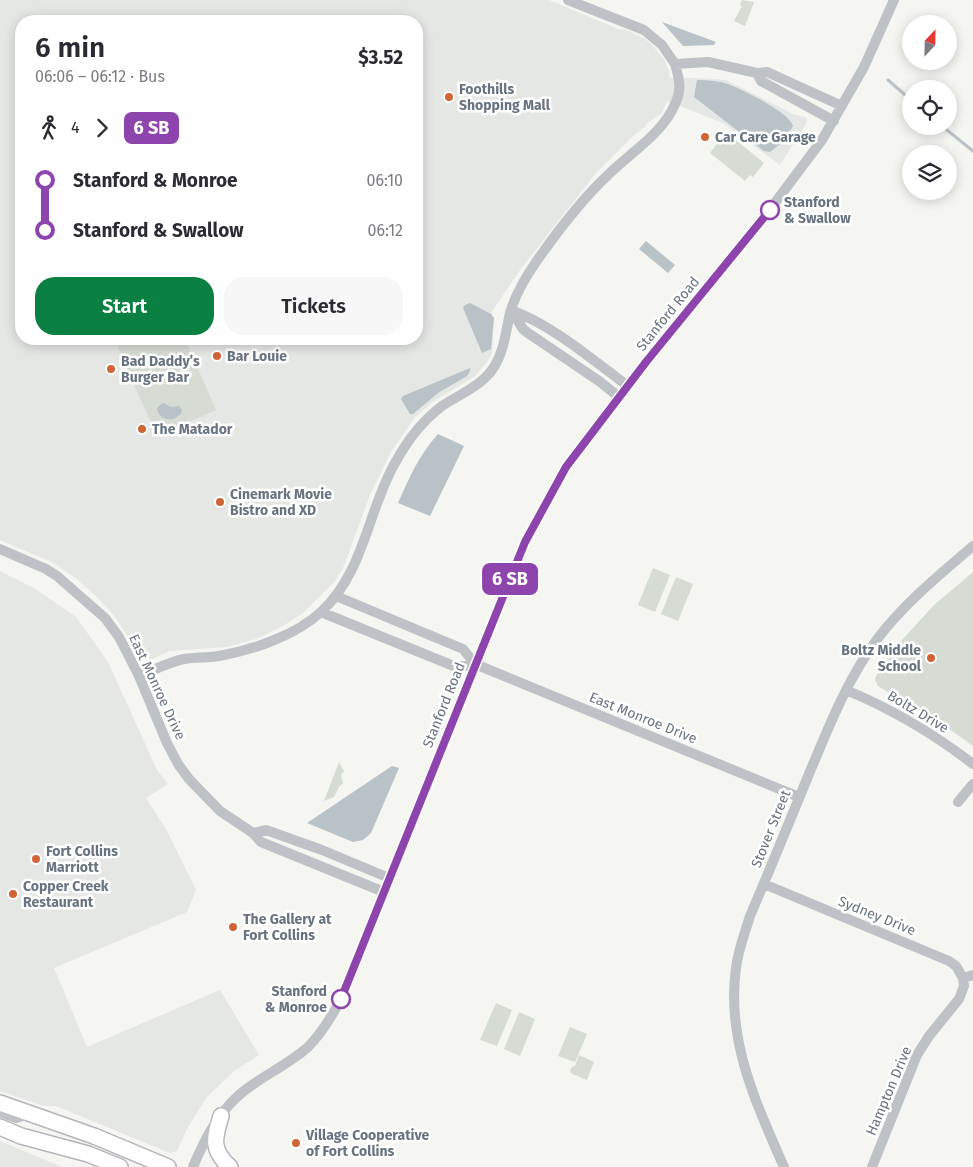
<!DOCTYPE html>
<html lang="en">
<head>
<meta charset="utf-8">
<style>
	:root { --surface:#fff; --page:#f7f7f7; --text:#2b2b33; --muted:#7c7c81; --accent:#0b8043 }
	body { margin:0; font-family:"Fira Sans",sans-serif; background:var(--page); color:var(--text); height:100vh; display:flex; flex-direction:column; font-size:19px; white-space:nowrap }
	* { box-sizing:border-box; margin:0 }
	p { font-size:16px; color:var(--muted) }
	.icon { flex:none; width:28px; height:28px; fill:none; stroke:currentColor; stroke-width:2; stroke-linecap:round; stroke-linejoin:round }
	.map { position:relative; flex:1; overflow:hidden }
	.side { position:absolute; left:15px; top:15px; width:408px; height:330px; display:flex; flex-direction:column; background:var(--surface); border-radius:20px; box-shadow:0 2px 12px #0003 }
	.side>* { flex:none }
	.badge { padding:0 10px; border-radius:8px; font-size:18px; line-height:32px }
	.needle { width:32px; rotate:22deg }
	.fabs { position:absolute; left:902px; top:15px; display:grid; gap:10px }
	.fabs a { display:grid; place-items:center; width:55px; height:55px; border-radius:50%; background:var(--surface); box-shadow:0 2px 12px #0003; font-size:25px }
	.map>.badge { position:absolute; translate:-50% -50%; box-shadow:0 0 0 2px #fff }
	.legs { display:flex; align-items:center; gap:8px; height:55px; padding:0 20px; font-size:16px }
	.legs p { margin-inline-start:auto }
	.head { display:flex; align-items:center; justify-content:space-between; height:85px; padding:0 20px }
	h1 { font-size:28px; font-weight:600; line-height:38px }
	.primary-button { display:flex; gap:10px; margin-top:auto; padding:10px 20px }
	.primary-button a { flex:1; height:58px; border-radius:20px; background:var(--accent); color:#fff; font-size:20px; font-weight:600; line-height:58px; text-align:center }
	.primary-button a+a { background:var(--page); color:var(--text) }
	ul { padding:0 20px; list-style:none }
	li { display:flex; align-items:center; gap:18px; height:50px; font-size:19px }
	li i { display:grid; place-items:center; width:8px; height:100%; margin:0 6px; background:currentColor }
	li i::after { content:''; width:12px; height:12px; margin:-6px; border:4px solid; border-radius:50%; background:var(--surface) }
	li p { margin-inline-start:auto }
	li:first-child i { background:linear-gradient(#0000 50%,currentColor 0) }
	li:last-child i { background:linear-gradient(currentColor 50%,#0000 0) }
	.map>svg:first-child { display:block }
	.built { fill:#e5e7e5; fill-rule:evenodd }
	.green { fill:#d6dbd4 }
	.water { fill:#b9c2c7 }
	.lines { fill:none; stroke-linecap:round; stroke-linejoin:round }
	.stream { stroke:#b9c2c7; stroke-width:3 }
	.primary-casing { stroke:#b2b5b9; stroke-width:18 }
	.street { stroke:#bec1c5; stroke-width:10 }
	.primary { stroke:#fff; stroke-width:15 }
	.line-1-casing { stroke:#fff; stroke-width:11 }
	.line-1 { stroke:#8e44ad; stroke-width:8 }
	.poi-dot { fill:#d16436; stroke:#fff; stroke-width:2 }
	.stop-1-dot { fill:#fff; stroke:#8e44ad; stroke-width:2.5 }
	.labels { text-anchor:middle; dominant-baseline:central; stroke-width:5; stroke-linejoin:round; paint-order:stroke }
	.poi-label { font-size:14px; font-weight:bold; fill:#677380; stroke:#fff; text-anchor:start }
	.stop-label { font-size:14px; font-weight:bold; fill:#677380; stroke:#fff; text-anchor:start }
	.street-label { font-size:14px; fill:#677380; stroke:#fff }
</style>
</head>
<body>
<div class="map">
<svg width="973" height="1167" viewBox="0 0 973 1167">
	<rect width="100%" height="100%" fill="#f5f5f2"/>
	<path class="built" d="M0 0H549L618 29H624L645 39 651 44 664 59 669 71 670 78H698L726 80 793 114 807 118 806 124 780 165 723 123 667 101 662 113 646 124 645 127 632 137 596 173 520 270 491 313 494 318 492 353 487 362 474 377 434 401 415 417 391 452 370 495 343 568 334 582 303 613 283 626 256 639 226 647 169 651 151 660 143 659 116 618 96 596 74 577 54 563 0 540ZM21 21H416V339H21Z
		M0 571 34 588 76 617 108 662 157 770 168 784 146 798 167 831 196 890 187 912 54 968 87 1047 220 990 259 1055 234 1071 206 1098 187 1129 177 1151 170 1153 56 1106H44L0 1091Z
		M0 1141 62 1167H0Z"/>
	<path class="green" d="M742 0 754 2 745 26 734 21 742 6 740 5Z
		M726 132 764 163 753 177 750 175 745 181 710 153Z
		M114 339H185L216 410 157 436Z
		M653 568 670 575 655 612 638 605Z
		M973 572V746L952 731 878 686 875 680 876 676 903 639 934 605Z
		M676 577 693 584 678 621 661 614Z
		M339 762 344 771 341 775 343 783 339 787 334 797 324 801Z
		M496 1003 512 1010 497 1046 480 1040Z
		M519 1012 535 1019 520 1056 504 1049Z
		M570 1027 587 1034 575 1062 558 1056Z
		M579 1055 594 1062 587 1080 572 1074 570 1071 572 1067 575 1066Z"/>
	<path class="water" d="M662 22 716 42 714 45 683 46Z
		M697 80C707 80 719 81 728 84 743 90 789 112 793 126L785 140 770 152 764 151 694 97Z
		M646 241 675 265 668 273 639 249Z
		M470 303 491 314 494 318 491 349 482 353 463 308 465 305Z
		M470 368V371L467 376 438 393 413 414H410L401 399 403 396Z
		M164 403 171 407 179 406 182 410 181 414 174 419C166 420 158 418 157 408L161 404Z
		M438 434 464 446 430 516 398 503C409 478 419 455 438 434Z
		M392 766 399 768 371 833 363 840 353 842 307 823Z"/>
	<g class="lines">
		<path class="stream" d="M888 80 911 100
			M942 126 973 151"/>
		<g class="primary-casing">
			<path id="primary" d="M0 1103 94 1136 168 1167
				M221 1116C214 1139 211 1150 230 1167
				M0 1127 21 1136 88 1154 120 1167"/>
		</g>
		<path class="street" d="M568 0 644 30 662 45 675 64 708 62 757 73 767 72 842 106
			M757 73 761 81 834 121
			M511 310 523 329 528 333 599 381 619 397
			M511 310C554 326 591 359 628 386
			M0 549 46 569 57 576 105 618 119 637 139 676 167 743 178 764 189 779 220 811 253 833 261 842 384 892
			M336 596 463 649 475 664 799 797
			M321 612 456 667 475 664
			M139 676C154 670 169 662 184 659 196 657 208 658 219 656 253 650 297 635 322 611 364 572 368 510 395 463 407 441 422 421 442 406 460 394 482 386 494 367 504 351 506 331 510 313 515 295 525 278 536 262 557 232 581 200 608 175 631 152 663 134 676 102 682 89 679 78 675 64
			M846 690C892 709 934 734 973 764
			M958 802 973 784
			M253 833 266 830 322 850 389 878
			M764 884 949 961 956 966 963 978 973 975
			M0 1112 16 1118 30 1114
			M193 1167C204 1141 216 1116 238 1096 259 1077 287 1066 308 1047 322 1033 332 1016 341 999L525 542 566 467 646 362 768 212 822 140 864 67 894 0
			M784 1167C756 1103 726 1040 736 968 738 950 745 933 750 916 771 867 791 818 811 769 830 724 848 678 878 638 905 603 939 575 973 546
			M872 1167 917 1055 929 1036 959 999 964 986 963 978"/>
		<use href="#primary" class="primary"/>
	</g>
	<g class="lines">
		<g class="line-1-casing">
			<path id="line-1" d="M341 999 525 542 566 467 646 362 770 210"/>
		</g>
		<use href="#line-1" class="line-1"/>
	</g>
	<g class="poi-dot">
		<circle cx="449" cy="97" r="5"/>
		<circle cx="705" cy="137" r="5"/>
		<circle cx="217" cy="356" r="5"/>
		<circle cx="111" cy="369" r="5"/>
		<circle cx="142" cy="429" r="5"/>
		<circle cx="220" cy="502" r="5"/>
		<circle cx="931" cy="658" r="5"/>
		<circle cx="36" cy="859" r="5"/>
		<circle cx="13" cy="894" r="5"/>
		<circle cx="233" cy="927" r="5"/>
		<circle cx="296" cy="1143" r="5"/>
	</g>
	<g class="stop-1-dot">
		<circle cx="770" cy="210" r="9"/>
		<circle cx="341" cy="999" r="9"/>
	</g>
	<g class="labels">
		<g class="poi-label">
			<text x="459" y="89">Foothills<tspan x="459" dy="16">Shopping Mall</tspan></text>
			<text x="715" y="137">Car Care Garage</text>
			<text x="227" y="356">Bar Louie</text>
			<text x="121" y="361">Bad Daddy’s<tspan x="121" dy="16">Burger Bar</tspan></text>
			<text x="152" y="429">The Matador</text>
			<text x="230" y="494">Cinemark Movie<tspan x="230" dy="16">Bistro and XD</tspan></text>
			<text x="921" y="650" text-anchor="end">Boltz Middle<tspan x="921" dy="16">School</tspan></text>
			<text x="46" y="851">Fort Collins<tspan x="46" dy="16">Marriott</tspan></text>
			<text x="23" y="886">Copper Creek<tspan x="23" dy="16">Restaurant</tspan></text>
			<text x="243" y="919">The Gallery at<tspan x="243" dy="16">Fort Collins</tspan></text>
			<text x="306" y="1135">Village Cooperative<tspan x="306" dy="16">of Fort Collins</tspan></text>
		</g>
		<g class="stop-label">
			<text x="784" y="202">Stanford<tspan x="784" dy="16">&amp; Swallow</tspan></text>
			<text x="327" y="991" text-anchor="end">Stanford<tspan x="327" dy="16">&amp; Monroe</tspan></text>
		</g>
		<g class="street-label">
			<text transform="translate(668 314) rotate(-51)">Stanford Road</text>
			<text transform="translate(157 687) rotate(65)">East Monroe Drive</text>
			<text transform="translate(444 705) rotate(-68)">Stanford Road</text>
			<text transform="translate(918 712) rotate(31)">Boltz Drive</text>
			<text transform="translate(643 718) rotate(22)">East Monroe Drive</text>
			<text transform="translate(771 829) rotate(-68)">Stover Street</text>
			<text transform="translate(877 916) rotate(22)">Sydney Drive</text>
			<text transform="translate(889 1091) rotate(-67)">Hampton Drive</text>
		</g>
	</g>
</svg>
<div class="fabs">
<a><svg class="needle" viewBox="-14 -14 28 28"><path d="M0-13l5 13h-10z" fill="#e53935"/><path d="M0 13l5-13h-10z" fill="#7c7c81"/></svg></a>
<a><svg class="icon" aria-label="locate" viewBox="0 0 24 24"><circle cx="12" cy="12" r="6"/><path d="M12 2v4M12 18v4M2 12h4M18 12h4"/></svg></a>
<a><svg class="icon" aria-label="layers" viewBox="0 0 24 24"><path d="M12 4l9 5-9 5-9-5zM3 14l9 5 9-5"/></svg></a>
</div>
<b class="badge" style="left:510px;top:579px;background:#8e44ad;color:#fff">6 SB</b>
<section class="side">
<div class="head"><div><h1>6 min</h1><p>06:06 – 06:12 · Bus</p></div><b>$3.52</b></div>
<div class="legs"><svg class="icon" aria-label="walk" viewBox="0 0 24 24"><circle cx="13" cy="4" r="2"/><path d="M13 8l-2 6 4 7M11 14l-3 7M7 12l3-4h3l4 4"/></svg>4<svg class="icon" aria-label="forward" viewBox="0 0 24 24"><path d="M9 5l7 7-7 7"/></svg><b class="badge" style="background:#8e44ad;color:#fff">6 SB</b></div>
<ul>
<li><i style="color:#8e44ad"></i><b>Stanford &amp; Monroe</b><p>06:10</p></li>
<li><i style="color:#8e44ad"></i><b>Stanford &amp; Swallow</b><p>06:12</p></li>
</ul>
<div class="primary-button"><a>Start</a><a>Tickets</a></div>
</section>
</div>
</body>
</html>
